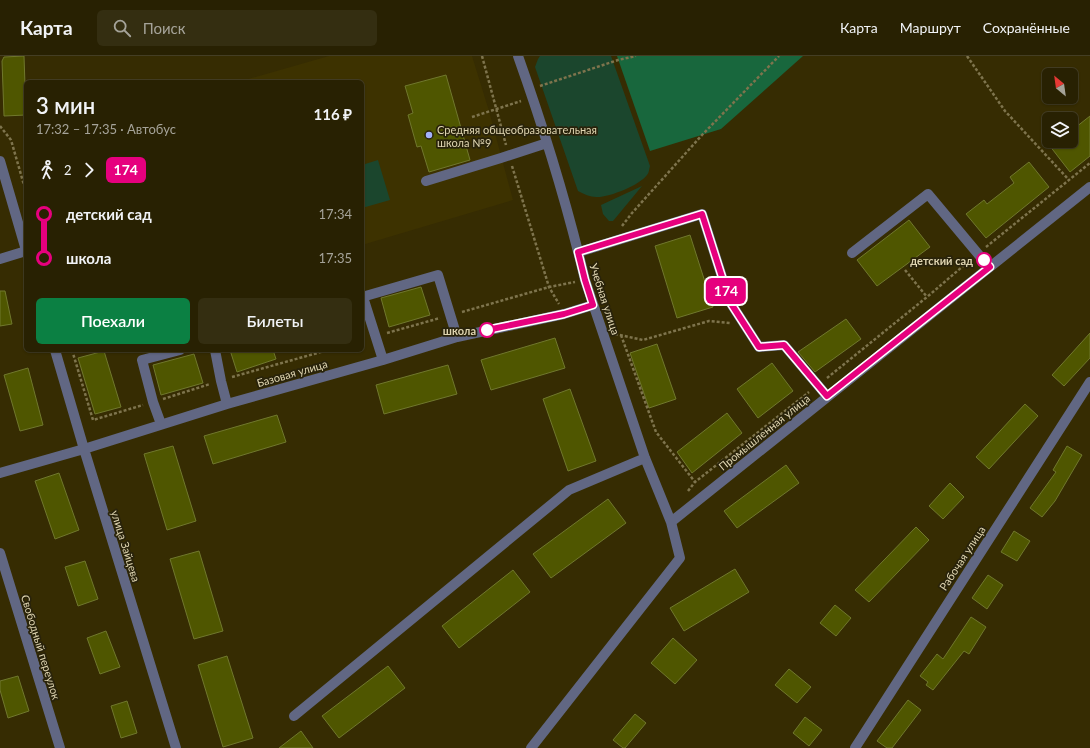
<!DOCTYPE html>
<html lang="ru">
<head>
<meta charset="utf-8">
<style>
	:root { --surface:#282102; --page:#342e11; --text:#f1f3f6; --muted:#a5a399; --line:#443e24; --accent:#0b8043 }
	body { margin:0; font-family:Lato,sans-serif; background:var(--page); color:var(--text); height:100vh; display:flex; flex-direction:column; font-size:15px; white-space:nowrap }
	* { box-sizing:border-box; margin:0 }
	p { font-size:13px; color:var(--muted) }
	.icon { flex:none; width:22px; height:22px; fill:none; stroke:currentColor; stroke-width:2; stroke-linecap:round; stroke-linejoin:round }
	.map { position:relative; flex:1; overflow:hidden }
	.drawer { position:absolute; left:24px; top:24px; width:340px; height:272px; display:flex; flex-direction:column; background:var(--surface); border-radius:6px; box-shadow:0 1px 3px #0004,0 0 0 1px var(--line) }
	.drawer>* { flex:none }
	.badge { padding:0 8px; border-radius:6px; font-size:14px; line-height:26px }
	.needle { width:26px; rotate:331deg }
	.controls { position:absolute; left:1042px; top:12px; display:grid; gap:8px }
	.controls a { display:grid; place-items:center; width:36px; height:36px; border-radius:6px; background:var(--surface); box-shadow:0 1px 3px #0004,0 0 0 1px var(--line); font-size:20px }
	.map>.badge { position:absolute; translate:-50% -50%; box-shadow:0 0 0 2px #fff }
	.legs { display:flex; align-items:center; gap:6px; height:44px; padding:0 12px; font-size:13px }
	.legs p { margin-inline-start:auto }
	.summary { display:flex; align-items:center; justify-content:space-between; height:68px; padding:0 12px }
	h1 { font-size:22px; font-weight:600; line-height:30px }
	.button { display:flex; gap:8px; margin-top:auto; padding:8px 12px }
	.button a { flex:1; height:46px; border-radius:6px; background:var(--accent); color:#fff; font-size:16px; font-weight:600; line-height:46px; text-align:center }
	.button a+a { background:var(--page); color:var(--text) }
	ul { padding:0 12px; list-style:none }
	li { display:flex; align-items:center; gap:14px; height:44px; font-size:15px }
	li i { display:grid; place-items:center; width:6px; height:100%; margin:0 5px; background:currentColor }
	li i::after { content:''; width:10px; height:10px; margin:-5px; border:3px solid; border-radius:50%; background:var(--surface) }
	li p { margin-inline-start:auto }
	li:first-child i { background:linear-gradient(#0000 50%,currentColor 0) }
	li:last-child i { background:linear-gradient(currentColor 50%,#0000 0) }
	header { display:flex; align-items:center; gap:24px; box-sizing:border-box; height:56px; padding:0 20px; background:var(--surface); border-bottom:1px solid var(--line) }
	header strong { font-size:19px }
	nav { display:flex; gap:22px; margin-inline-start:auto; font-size:14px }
	.search { width:280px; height:36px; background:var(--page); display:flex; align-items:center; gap:10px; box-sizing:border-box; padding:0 14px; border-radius:6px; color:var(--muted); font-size:15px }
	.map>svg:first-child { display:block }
	.built { fill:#3d3200 }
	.green { fill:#1b462d }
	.forest { fill:#18673d }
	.building { fill:#4f5600; stroke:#70782d }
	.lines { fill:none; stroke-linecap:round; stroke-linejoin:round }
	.path { stroke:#7e744d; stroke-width:2.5; stroke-dasharray:3 2; stroke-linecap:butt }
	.minor { stroke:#616783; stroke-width:10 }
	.line-1-casing { stroke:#fff; stroke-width:9 }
	.line-1 { stroke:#e6007e; stroke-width:6 }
	.poi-dot { fill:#a3b2fd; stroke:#29230b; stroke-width:1.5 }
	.stop-1-dot { fill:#fff; stroke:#e6007e; stroke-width:2 }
	.labels { text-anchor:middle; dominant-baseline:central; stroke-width:3.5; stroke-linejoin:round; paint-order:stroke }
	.poi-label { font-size:11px; fill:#dfd5b1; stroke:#29230b; text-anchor:start }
	.stop-label { font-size:11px; font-weight:bold; fill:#dfd5b1; stroke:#29230b; text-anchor:end }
	.street-label { font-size:11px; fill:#dfd5b1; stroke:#29230b }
</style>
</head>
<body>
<header>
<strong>Карта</strong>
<div class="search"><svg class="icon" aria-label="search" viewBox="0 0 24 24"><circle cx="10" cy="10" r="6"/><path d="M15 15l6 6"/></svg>Поиск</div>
<nav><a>Карта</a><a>Маршрут</a><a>Сохранённые</a></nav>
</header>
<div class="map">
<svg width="1090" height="692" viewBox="0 0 1090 692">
	<rect width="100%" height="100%" fill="#362c02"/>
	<path class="built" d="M329 0H472L489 55 513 144 362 189V26H238Z"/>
	<path class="green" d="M540 0H611L650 110C649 113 649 117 647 119 640 129 608 142 596 141 590 141 584 138 578 135L535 11 538 3Z
		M378 104 390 144 362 152V109Z
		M642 130 613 165H609L603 158 601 149Z"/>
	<path class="forest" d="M617 0H803L721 73 650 95Z"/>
	<path class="building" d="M24 0 26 59 4 60 2 5 4 1Z
		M446 19 470 104 429 116 421 90 417 91 408 59 413 57 405 30Z
		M1090 60V100L1070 116 1046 85H1071V75Z
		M1029 106 1049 131 986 182 966 158 984 144 987 148 1014 127 1010 121Z
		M909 164 930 191 877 230 857 204Z
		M690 179 713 251 677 262 655 190Z
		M421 231 430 259 389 271 381 242Z
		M0 235H5L12 268 0 270Z
		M846 263 861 283 815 316 798 296Z
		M1090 277V302L1064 330 1052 319Z
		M555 282 565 312 491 334 481 304Z
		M657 288 676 343 649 352 630 297Z
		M230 294H273L276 303 237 316Z
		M104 295 121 351 95 358 78 302Z
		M194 298 203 327 161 339 153 309Z
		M772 307 793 335 758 362 737 333Z
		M448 309 457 338 384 358 376 329Z
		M28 312 43 369 20 375 4 319Z
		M570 333 596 405 568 415 543 343Z
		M1025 348 1038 360 989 413 976 401Z
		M727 357 742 377 692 417 677 396Z
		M277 359 286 386 213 408 204 380Z
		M173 390 196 465 167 474 144 398Z
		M1067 390 1082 399 1055 445 1042 461 1030 452 1056 416 1053 414Z
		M786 409 799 427 737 472 724 455Z
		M59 417 79 474 55 483 35 425Z
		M950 427 964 441 943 463 929 450Z
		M608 443 626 467 551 522 533 498Z
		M916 471 929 484 869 546 855 534Z
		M1014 475 1030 485 1017 505 1001 496Z
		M199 495 223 575 194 583 170 503Z
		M85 505 98 543 78 550 65 511Z
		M735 513 749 536 684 575 670 552Z
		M513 514 530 536 459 592 442 570Z
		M988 519 1003 529 987 553 972 542Z
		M835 549 851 562 836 580 820 567Z
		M971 561 986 571 969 598 964 595 933 634 926 629 928 626 920 620 937 598 943 603Z
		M106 575 120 611 100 618 87 582Z
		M673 582 697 604 675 628 651 607Z
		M227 600 253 682 223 691 198 609Z
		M388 610 405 632 339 682 322 660Z
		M789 613 811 631 797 647 775 629Z
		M18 620 29 655 8 662 0 634V625Z
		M908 644 921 654 892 692H887L877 685Z
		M127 645 137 677 121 682 111 650Z
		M635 658 646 667 625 692H623L613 684Z
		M805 661 822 674 809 690 793 677Z
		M301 675 313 692H279Z"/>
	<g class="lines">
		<path class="path" d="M482 0 506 89
			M967 0 1005 55 1069 124
			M540 30 618 4 636 0
			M472 61 521 45
			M0 70 11 84 26 136
			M512 110 549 231 559 248
			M622 170 632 157 702 79 779 0
			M986 191 1090 107
			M905 214 927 241
			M462 256 549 231 575 226
			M387 277 440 262
			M615 278 643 284 709 265 730 267
			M621 279 656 376 695 426
			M72 294 93 364 143 349
			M232 321 328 294
			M827 322 927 241 969 205
			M163 343 210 328
			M688 435 695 426 809 336"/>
		<path class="minor" d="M518 0C544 73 567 148 585 224L645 402 671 466 680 502 531 692
			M0 105 26 194
			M426 125 501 102 547 87
			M579 196 702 158 730 246 759 291 784 289 827 340
			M852 197 928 138 989 211
			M0 203 26 195
			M362 241 438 219 457 281
			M363 241 383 304
			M55 294 84 393 176 692
			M215 294 221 325 227 348
			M161 368 153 346 142 304 180 294
			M0 417 84 393 227 348 383 304 457 281 564 258 593 249
			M671 466 1090 131
			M0 497 60 692
			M294 660 569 434 645 402
			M855 692 1090 326"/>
	</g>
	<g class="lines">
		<g class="line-1-casing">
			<path id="line-1" d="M487 274 564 258 593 249 585 224 578 196 702 158 730 246 759 291 784 289 827 340 990 211 984 204"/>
		</g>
		<use href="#line-1" class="line-1"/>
	</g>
	<circle class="poi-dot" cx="429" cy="79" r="4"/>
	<g class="stop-1-dot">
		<circle cx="984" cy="204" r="7"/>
		<circle cx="487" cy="274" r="7"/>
	</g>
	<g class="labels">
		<g class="poi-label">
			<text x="437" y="73">Средняя общеобразовательная<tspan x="437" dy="13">школа №9</tspan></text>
		</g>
		<g class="stop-label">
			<text x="973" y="204">детский сад</text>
			<text x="476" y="274">школа</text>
		</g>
		<g class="street-label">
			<text transform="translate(605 243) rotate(72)">Учебная улица</text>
			<text transform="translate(292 317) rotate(-16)">Базовая улица</text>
			<text transform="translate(764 376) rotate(-39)">Промышленная улица</text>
			<text transform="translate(126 490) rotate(73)">улица Зайцева</text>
			<text transform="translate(962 502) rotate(-57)">Рабочая улица</text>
			<text transform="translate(41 591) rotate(73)">Свободный переулок</text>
		</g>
	</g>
</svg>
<div class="controls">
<a><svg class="needle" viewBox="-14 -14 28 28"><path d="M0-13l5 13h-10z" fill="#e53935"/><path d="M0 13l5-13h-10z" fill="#a5a399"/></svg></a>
<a><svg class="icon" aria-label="layers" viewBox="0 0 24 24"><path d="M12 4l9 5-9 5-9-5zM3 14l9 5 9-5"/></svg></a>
</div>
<b class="badge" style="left:726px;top:235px;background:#e6007e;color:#fff">174</b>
<section class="drawer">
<div class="summary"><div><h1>3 мин</h1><p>17:32 – 17:35 · Автобус</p></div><b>116 ₽</b></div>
<div class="legs"><svg class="icon" aria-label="walk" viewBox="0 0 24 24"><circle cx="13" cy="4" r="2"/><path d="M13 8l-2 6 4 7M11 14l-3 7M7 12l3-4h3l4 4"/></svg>2<svg class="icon" aria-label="forward" viewBox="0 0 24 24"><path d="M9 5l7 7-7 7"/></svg><b class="badge" style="background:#e6007e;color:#fff">174</b></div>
<ul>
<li><i style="color:#e6007e"></i><b>детский сад</b><p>17:34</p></li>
<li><i style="color:#e6007e"></i><b>школа</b><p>17:35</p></li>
</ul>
<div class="button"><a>Поехали</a><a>Билеты</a></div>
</section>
</div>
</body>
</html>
